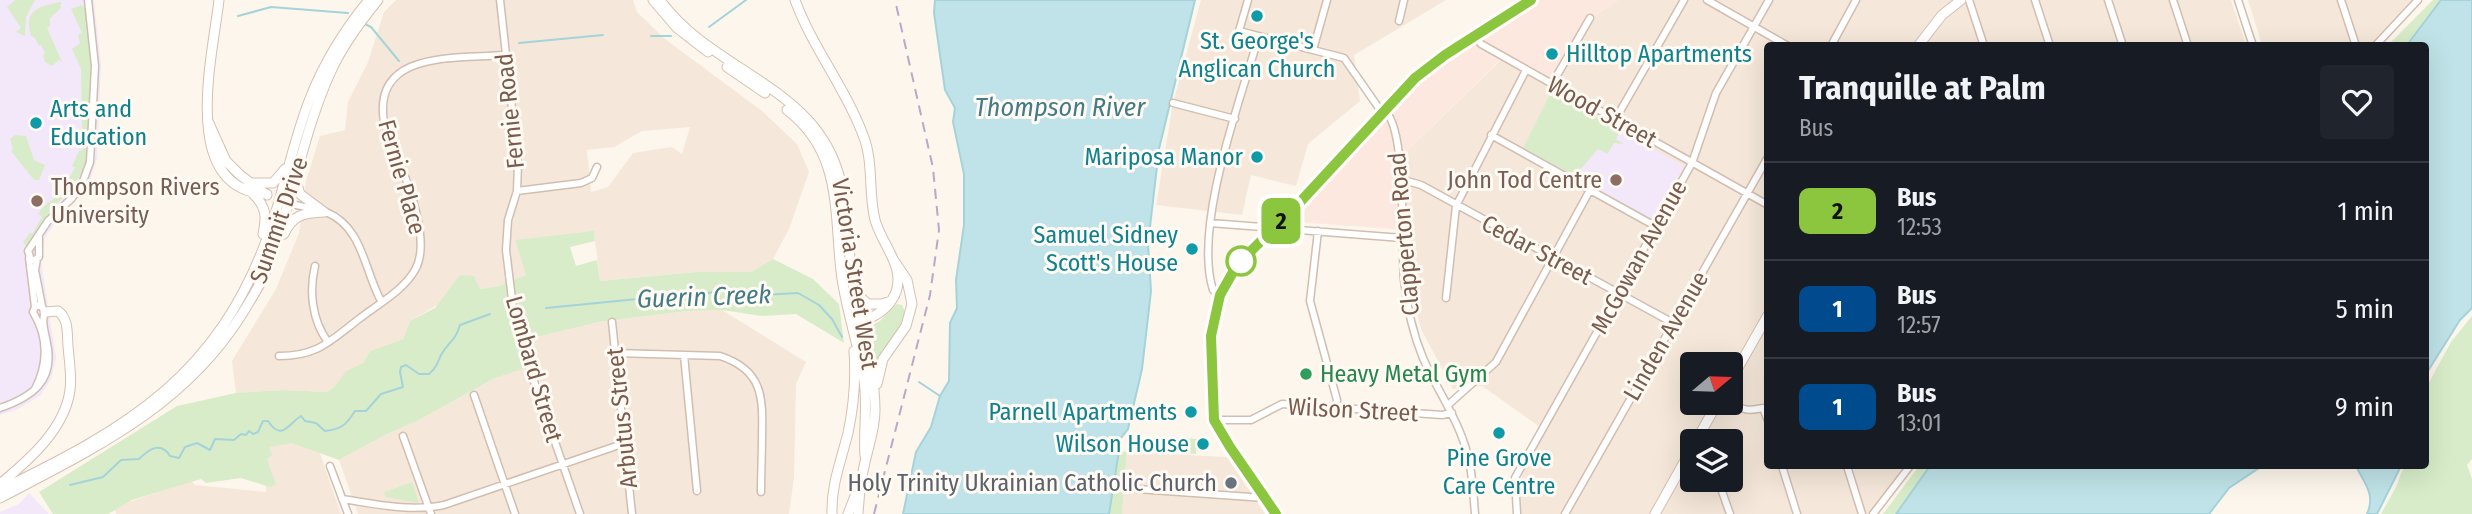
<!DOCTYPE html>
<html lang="en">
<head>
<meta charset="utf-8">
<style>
	:root { --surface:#171b24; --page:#20242c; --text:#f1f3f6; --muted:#9ea1a6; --line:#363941 }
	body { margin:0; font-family:"Fira Sans Condensed",sans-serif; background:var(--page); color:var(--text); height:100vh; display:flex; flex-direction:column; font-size:26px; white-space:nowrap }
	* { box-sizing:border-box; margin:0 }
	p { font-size:23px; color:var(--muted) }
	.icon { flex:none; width:38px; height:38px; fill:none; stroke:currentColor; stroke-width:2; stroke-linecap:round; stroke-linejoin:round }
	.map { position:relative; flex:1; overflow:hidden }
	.sheet { position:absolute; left:1764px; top:42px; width:665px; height:427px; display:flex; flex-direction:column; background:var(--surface); border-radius:7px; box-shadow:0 7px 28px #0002 }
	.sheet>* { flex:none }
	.badge { padding:0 14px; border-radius:10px; font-size:24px; line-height:46px }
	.needle { width:46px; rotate:71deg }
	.fabs { position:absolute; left:1680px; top:352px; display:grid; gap:14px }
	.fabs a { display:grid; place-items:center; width:63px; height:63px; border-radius:7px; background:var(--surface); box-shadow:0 7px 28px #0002; font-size:35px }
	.map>.badge { position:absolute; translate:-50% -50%; box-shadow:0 0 0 4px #fff }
	.round { display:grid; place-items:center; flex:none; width:74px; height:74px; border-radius:7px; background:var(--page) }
	.head { display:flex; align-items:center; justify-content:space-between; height:119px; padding:0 35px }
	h1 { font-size:33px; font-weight:700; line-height:52px }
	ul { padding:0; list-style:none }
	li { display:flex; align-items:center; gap:21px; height:98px; padding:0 35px; border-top:2px solid var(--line) }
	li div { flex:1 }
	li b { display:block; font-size:26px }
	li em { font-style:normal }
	li .badge { min-width:77px; font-weight:700; text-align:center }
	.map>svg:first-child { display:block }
	.residential { fill:#f5e8da; fill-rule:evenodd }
	.commercial { fill:#fde8e0 }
	.education { fill:#f3e8fa }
	.green { fill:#d8ecc9 }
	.water { fill:#bfe3e8; stroke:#a5d3da; stroke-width:2 }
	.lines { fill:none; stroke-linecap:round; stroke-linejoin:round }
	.stream { stroke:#a5d3da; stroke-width:2 }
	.street-casing { stroke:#d1beb0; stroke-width:9 }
	.secondary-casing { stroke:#d6c0b0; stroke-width:11 }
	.street { stroke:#fff; stroke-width:6 }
	.secondary { stroke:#fff; stroke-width:9 }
	.rail { stroke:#b9a8c9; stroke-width:2; stroke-dasharray:10 7; stroke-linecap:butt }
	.line-casing { stroke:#fff; stroke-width:16 }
	.line { stroke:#8cc63e; stroke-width:10 }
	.culture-dot { fill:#0f9aa8; stroke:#fffaf3; stroke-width:2.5 }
	.education-dot { fill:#8d6e63; stroke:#fffaf3; stroke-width:2.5 }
	.stop-dot { fill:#fff; stroke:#8cc63e; stroke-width:3.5 }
	.leisure-dot { fill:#2e9e5b; stroke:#fffaf3; stroke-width:2.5 }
	.worship-dot { fill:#6b7280; stroke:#fffaf3; stroke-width:2.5 }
	.labels { text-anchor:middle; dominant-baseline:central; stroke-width:6; stroke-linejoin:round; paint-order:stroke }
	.culture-label { font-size:24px; fill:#0d838f; stroke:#fffaf3; text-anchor:end }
	.street-label { font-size:24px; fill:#7a5c4d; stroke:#fffaf3 }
	.education-label { font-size:24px; fill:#785e54; stroke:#fffaf3; text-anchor:end }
	.leisure-label { font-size:24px; fill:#27864d; stroke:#fffaf3; text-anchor:start }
	.worship-label { font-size:24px; fill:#5b616d; stroke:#fffaf3; text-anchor:end }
	.water-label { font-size:26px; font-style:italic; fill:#437c86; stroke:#fffaf3 }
</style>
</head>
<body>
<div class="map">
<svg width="2472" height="514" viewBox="0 0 2472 514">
	<rect width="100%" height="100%" fill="#fdf6ec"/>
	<path class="residential" d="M396 0H633L637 12 665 39 762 111 797 144 809 172 789 229 773 259 751 272H696L600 281 594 232 515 241 527 275 499 286 480 289 439 304 410 321 403 339 370 351 363 363 346 371 334 387 327 392 283 390 236 393 232 361 276 289 299 233 306 181 320 136 345 130 348 102 368 62 384 12ZM690 127 682 154 672 147 633 153 608 187 591 192 587 150 614 147 642 131Z
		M1201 0H1446L1354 55 1360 101 1308 144 1296 186 1251 175 1242 215 1156 205 1173 103Z
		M1618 0H2231L2246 45 1768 46V466H1904L1869 514H1521L1520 481 1540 427 1482 386 1453 389 1422 331 1409 286 1404 230 1405 153 1504 57 1552 83 1596 15ZM1692 364H1731V402H1692ZM1692 441H1731V480H1692Z
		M2248 0H2412L2370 46 2262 45Z
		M722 310 806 362 796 384 794 477 789 514H358L339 460 387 434 417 421 493 379 529 367 537 337 599 322 687 311Z
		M315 439 341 514H116L114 507 191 481 195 485 266 492 264 445Z
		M1127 452 1227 457 1265 514H1122Z"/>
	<path class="commercial" d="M1531 0H1618L1596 15 1552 84 1503 57 1405 153 1404 230 1286 221 1407 86Z"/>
	<path class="education" d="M0 0H94L101 65 97 159 89 183 57 220 44 239 41 261 56 358 51 379 41 395 18 409 0 415Z
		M1551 92 1684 166 1655 221 1523 148Z
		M29 493 49 514H0V512L19 504Z"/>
	<path class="green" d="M15 0H35L26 17 25 36 16 32 21 28 7 7Z
		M2433 0H2441L2407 45H2388Z
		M61 2 60 9 50 18V26L47 28 62 62 59 60 52 66 45 62 43 55 45 53 41 45 39 46 35 38 31 36C23 10 39 6 61 2Z
		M82 5 86 9 91 74 86 163C77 187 64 195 48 214 40 224 33 236 26 246L23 242 30 233H33L42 217 38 214 43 207 62 192 58 189 66 185 75 167 72 166 79 151 83 150 81 142 76 144 61 138 59 144 63 145 60 150 51 128 56 126 60 129 61 133H76V129H82L81 69 72 49 80 43 78 35 82 33 71 9Z
		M1551 92 1620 130 1616 139 1624 144 1614 143 1607 154 1598 149 1575 176 1523 148Z
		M15 135 26 136 34 160 45 165 39 180H34L11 151 13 149 10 139Z
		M594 231 595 241 570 247 576 266 597 260 600 281 696 272H751L773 259 813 279 839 304 844 343 796 314 762 316 722 310 687 311 599 322 537 337 529 367 493 379 417 421 387 434 339 460 292 443 269 447 272 455 267 459 276 484 270 487 241 478 206 483 201 479 132 500 108 514H53L39 492 177 406 236 393 283 390 327 392 334 387 346 371 363 363 370 351 403 339 410 321 435 308 460 275 474 276 480 289 499 286 526 275 515 240Z
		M896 304 902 305C914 326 883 350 875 369L866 328 880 321Z
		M2472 316V459L2467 465 2472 479V514H2381L2396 487 2404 466H2426V388L2451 342Z
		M1158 436 1197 439 1196 454 1157 450Z
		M1119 451 1127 452 1122 514H1109Z
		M1919 466H1930L1896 514H1883Z
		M412 482 419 503 386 497 384 492Z"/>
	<path class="water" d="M935 0H1195L1159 149 1148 244 1151 291 1142 369 1128 429 1121 438 1109 514H903L916 452 931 427 940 396 949 381 950 323 957 308 956 280 964 225V174L953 122 955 108 945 90 934 13Z
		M2441 0H2472V308L2460 320 2426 374V46L2407 45Z
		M1930 466H2262L2229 488 2209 514H1896Z
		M2356 466H2401L2377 514H2367C2376 494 2364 483 2356 466Z"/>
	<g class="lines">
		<path class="stream" d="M238 16 271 7 348 13
			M365 24 371 27 399 61
			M709 27 746 0
			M651 36H671
			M519 43 603 35
			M546 308 658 297 684 300 720 290 747 296 798 293 819 305 832 319 842 337
			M919 382 940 396
			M70 485 103 477 121 460 139 459C149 449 161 441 170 456L179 458 185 447 197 443 210 450 215 439 234 440 241 434 246 435 249 431 253 434 258 432 263 421H268C282 442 288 424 301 416L305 421 316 423 325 431C342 429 346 425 355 411H366L381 394 403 387 400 372 401 367 406 365 419 374H429C436 368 437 364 441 355 448 342 455 342 460 325L490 314"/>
		<g class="street-casing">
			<path id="street" d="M500 0 518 163 517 191 508 220 506 250 513 307 529 367 580 514
				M1248 0 1239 31 1344 58 1383 114
				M1707 0 1788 46
				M1969 0 1984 46
				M2035 0 2050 46
				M2108 0 2123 46
				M2173 0 2188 46
				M2238 0 2253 46
				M2341 0 2356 46
				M1399 21 1404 0
				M1475 36 1481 44 1768 205
				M1831 46 1856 0
				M2375 46 2418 0
				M1313 50 1327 0
				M1552 84 1590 18
				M1173 103 1235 119
				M1386 112C1407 133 1401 246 1404 280 1407 307 1413 334 1423 358 1435 386 1453 411 1463 440 1472 463 1473 490 1475 514
				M1615 120 1684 0
				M1491 135 1655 226
				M1400 179 1421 185 1673 323
				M517 191 581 183 592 178 597 167
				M289 203C301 207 314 208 326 212 363 227 364 270 381 301
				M1210 223 1402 238
				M1318 231 1310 301 1337 400 1336 407
				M39 238V257L35 260H31L28 251 48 221 72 198 82 184 90 162 95 66 88 0
				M29 258 35 307
				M37 259 35 270 42 306
				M315 266C309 291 312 321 328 342
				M1219 294 1213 290C1193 227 1240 100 1259 36
				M1446 298 1456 206 1526 70
				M612 322 632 514
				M615 353 720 356C763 370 763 397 762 436 762 455 761 473 761 492
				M684 355 697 491
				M279 356C318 356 330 341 359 319 378 304 403 291 415 270 435 236 397 158 384 122 372 50 456 59 504 55
				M474 395 515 514
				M1731 401C1742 411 1749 411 1763 408L1768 421
				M1448 405 1496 362 1590 190
				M0 408C32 397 55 381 47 343 45 332 41 322 45 311L40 305 35 307 33 312C48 337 48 364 35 389
				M1214 420H1251L1282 404 1442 415 1452 413
				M403 436 431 514
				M330 466 348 514
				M1782 466 1797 514
				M1847 466 1862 514
				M1718 480 1730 514
				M1137 489 1265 498
				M342 499C376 504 410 512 444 505L625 443
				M1517 514 1515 478 1692 163 1716 93 1769 0
				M1565 514 1768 157
				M1873 514 1910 466"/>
		</g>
		<g class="secondary-casing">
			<path id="secondary" d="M219 0C213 55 178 190 267 194
				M653 0 677 28 708 52
				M660 0C698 53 765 74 808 120 855 171 843 228 854 290 861 330 875 369 875 410 875 429 869 444 865 462 861 479 859 496 858 514
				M795 0C812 47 845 87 863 135 874 162 868 192 875 220 879 234 887 245 893 259 908 292 887 314 857 323
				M1918 46 1942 15 1961 0
				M727 67 765 93
				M787 110C842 152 834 210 841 271 845 308 859 344 864 381 868 406 863 431 865 456
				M208 121 226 161 240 175 267 195
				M296 181 300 194 324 212
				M253 183H273L285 169
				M253 194C266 206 267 216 263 234
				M284 234C293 214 304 213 324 212
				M857 294 868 304H882L891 301
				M1731 380 1768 315
				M877 384 883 359 906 326 912 304 907 280 895 262
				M1696 441 1718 402
				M0 484C29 460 65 429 70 390 72 376 69 360 68 346 67 334 69 319 58 311L45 312
				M0 490C130 427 218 376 269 233 285 188 293 140 311 96 325 61 345 29 369 0
				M0 498C93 449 184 407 242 314 252 298 263 281 269 263 293 200 303 132 331 71 343 45 360 22 378 0
				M832 514C831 485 841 461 848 433 854 405 856 379 854 351
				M848 514 857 491
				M1276 514 1229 447 1214 420 1211 336 1219 294 1237 265 1276 227 1415 78 1445 56 1531 0
				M1655 514 1692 448"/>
		</g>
		<use href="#street" class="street"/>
		<use href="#secondary" class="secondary"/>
		<path class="rail" d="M874 514 930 295 939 230 933 168 895 0"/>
	</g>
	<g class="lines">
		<g class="line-casing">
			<path id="line" d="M1276 514 1230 447 1214 420 1211 336 1220 295 1237 265 1301 201 1415 78 1445 55 1531 0"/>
		</g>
		<use href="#line" class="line"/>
	</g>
	<g class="culture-dot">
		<circle cx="1257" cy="16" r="7"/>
		<circle cx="1552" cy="54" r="7"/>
		<circle cx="36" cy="123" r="7"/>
		<circle cx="1257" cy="157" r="7"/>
		<circle cx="1192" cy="249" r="7"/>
		<circle cx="1191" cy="412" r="7"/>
		<circle cx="1499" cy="433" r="7"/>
		<circle cx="1203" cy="444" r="7"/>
	</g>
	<g class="education-dot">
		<circle cx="1616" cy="180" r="7"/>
		<circle cx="37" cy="201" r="7"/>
	</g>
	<circle class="stop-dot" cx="1241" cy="261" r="14"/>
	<circle class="leisure-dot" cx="1306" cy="374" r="7"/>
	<circle class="worship-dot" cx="1231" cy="483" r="7"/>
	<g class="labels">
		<g class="culture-label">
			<text x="1257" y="41" text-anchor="middle">St. George's<tspan x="1257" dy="28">Anglican Church</tspan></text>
			<text x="1566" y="54" text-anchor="start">Hilltop Apartments</text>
			<text x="50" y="109" text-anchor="start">Arts and<tspan x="50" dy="28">Education</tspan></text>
			<text x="1243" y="157">Mariposa Manor</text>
			<text x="1178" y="235">Samuel Sidney<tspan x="1178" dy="28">Scott's House</tspan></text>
			<text x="1177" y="412">Parnell Apartments</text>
			<text x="1189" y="444">Wilson House</text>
			<text x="1499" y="458" text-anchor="middle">Pine Grove<tspan x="1499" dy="28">Care Centre</tspan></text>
		</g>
		<g class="street-label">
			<text transform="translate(510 111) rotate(-96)">Fernie Road</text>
			<text transform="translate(1602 112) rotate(29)">Wood Street</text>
			<text transform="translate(402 177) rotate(74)">Fernie Place</text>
			<text transform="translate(279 220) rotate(-71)">Summit Drive</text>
			<text transform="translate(1404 234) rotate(-95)">Clapperton Road</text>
			<text transform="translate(1537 250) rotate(28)">Cedar Street</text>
			<text transform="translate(1639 257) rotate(-61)">McGowan Avenue</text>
			<text transform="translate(855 274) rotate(81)">Victoria Street West</text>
			<text transform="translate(1666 336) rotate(-60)">Linden Avenue</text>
			<text transform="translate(534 369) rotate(74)">Lombard Street</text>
			<text transform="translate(1353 410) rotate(3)">Wilson Street</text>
			<text transform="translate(622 418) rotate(-96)">Arbutus Street</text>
		</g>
		<g class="education-label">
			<text x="1602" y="180">John Tod Centre</text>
			<text x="51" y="187" text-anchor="start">Thompson Rivers<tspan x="51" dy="28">University</tspan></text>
		</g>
		<g class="leisure-label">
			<text x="1320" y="374">Heavy Metal Gym</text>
		</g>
		<g class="worship-label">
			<text x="1217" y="483">Holy Trinity Ukrainian Catholic Church</text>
		</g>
		<g class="water-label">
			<text x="1060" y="107">Thompson River</text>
			<text transform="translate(704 297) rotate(-2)">Guerin Creek</text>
		</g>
	</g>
</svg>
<div class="fabs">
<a><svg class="needle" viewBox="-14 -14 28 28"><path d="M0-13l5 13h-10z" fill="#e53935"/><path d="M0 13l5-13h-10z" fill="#9ea1a6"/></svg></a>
<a><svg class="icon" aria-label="layers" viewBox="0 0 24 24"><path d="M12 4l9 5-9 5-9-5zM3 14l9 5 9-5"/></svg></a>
</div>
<b class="badge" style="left:1281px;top:221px;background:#8cc63e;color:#111">2</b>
<section class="sheet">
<div class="head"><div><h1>Tranquille at Palm</h1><p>Bus</p></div><a class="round"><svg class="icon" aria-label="heart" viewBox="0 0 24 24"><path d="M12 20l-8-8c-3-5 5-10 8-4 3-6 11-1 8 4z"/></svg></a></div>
<ul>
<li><span class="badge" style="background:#8cc63e;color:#111">2</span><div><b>Bus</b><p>12:53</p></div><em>1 min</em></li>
<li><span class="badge" style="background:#004a8d;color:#fff">1</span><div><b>Bus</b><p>12:57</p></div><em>5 min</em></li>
<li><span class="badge" style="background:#004b8d;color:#fff">1</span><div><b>Bus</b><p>13:01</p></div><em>9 min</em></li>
</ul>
</section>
</div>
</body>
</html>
